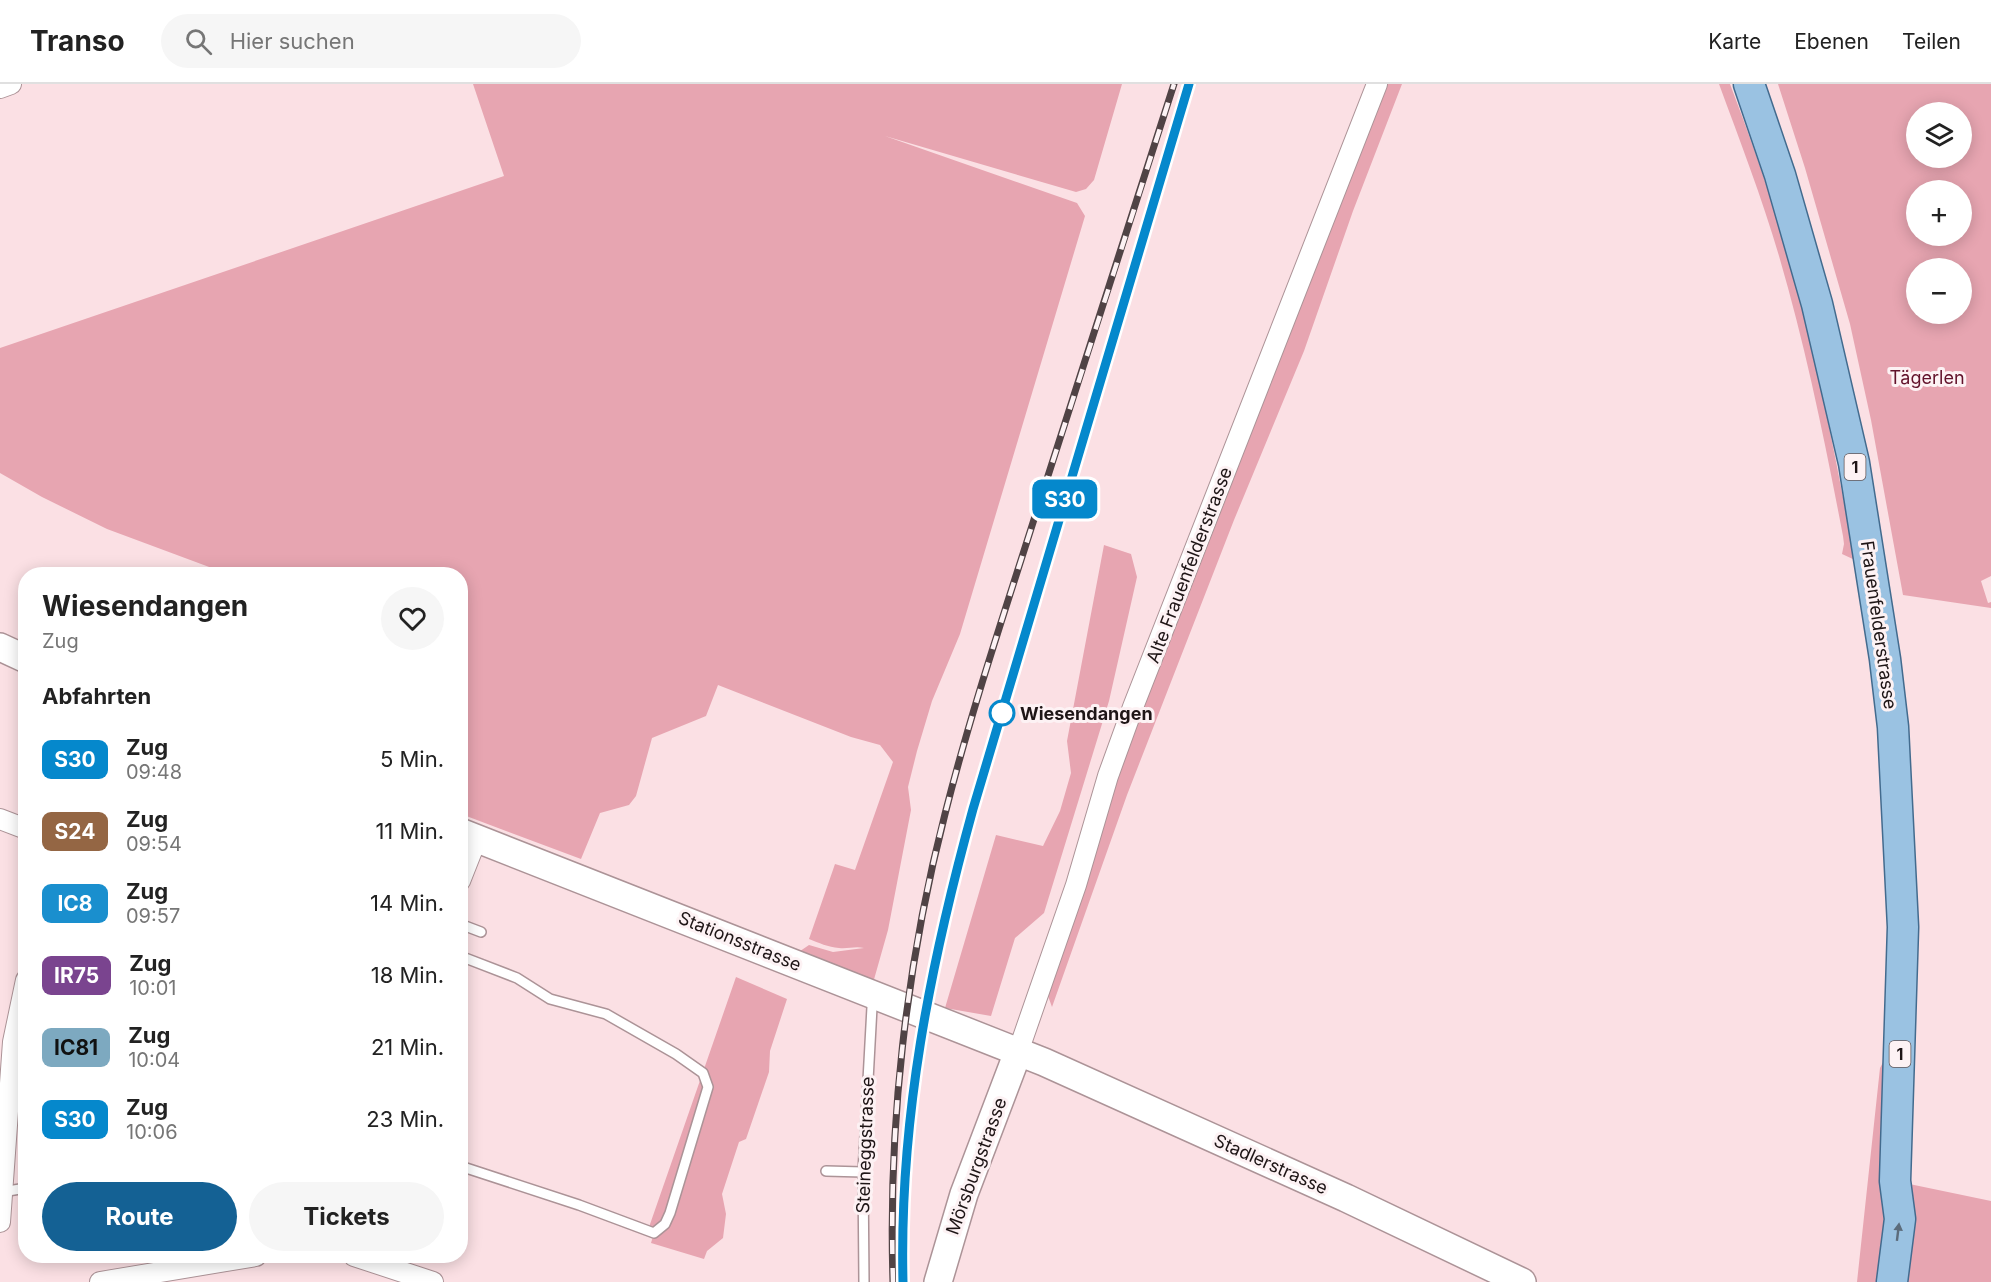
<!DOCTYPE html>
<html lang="de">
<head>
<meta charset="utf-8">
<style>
	:root { --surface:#fff; --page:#f6f6f6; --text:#222; --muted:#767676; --line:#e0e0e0; --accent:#146194 }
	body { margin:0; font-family:Inter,sans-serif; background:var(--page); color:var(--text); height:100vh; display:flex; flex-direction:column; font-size:22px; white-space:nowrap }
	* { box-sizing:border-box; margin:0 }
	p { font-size:20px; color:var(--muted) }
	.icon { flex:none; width:33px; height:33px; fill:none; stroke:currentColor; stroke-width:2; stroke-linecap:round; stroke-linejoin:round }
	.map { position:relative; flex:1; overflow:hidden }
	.side { position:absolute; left:18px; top:483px; width:450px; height:696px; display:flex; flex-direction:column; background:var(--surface); border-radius:24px; box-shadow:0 3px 15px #0003 }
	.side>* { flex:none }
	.badge { padding:0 12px; border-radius:9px; font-size:21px; line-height:39px }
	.controls { position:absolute; left:1906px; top:18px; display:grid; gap:12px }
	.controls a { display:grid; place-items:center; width:66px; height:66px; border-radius:50%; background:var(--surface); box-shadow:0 3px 15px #0003; font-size:30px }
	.map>.badge { position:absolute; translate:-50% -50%; box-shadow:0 0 0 3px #fff }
	h2 { padding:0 24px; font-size:22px; line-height:54px }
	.round { display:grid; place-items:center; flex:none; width:63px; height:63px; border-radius:32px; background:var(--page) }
	.overview { display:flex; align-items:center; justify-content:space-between; height:102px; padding:0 24px }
	h1 { font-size:28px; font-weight:700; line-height:45px }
	.primary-button { display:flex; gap:12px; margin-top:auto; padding:12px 24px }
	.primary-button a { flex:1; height:69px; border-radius:36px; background:var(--accent); color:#fff; font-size:24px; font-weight:700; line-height:69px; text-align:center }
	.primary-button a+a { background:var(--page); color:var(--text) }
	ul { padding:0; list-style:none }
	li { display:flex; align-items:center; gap:18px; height:72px; padding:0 24px }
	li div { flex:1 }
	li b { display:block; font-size:22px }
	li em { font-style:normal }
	li .badge { min-width:66px; font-weight:700; text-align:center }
	header { display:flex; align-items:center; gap:36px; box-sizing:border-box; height:84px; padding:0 30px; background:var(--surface); border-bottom:2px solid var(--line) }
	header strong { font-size:28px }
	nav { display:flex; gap:33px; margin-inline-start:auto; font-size:21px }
	.search { width:420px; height:54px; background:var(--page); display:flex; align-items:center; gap:15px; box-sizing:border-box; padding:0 21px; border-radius:33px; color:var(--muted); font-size:22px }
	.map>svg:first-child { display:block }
	.green { fill:#e7a5b1; fill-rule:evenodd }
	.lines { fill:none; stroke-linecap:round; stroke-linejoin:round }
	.lane-casing { stroke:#ac9397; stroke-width:12 }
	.street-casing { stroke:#ac9397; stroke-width:22 }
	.secondary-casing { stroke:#ac9397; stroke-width:30 }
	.primary-casing { stroke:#436b8e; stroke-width:33 }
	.lane { stroke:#fff; stroke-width:9 }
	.street { stroke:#fff; stroke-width:20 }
	.secondary { stroke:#fff; stroke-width:27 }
	.primary { stroke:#9ac2e2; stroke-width:30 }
	.rail-casing { stroke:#504345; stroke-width:7 }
	.rail { stroke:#fdf2f4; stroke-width:4.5; stroke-dasharray:14; stroke-linecap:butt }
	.oneway { fill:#5c6c7c }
	.line-casing { stroke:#fff; stroke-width:14 }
	.line { stroke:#0588cc; stroke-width:9 }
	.stop-dot { fill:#fff; stroke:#0588cc; stroke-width:3 }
	.labels { text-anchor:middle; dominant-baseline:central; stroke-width:6; stroke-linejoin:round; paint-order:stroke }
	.shield { fill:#fdf2f4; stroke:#615759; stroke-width:1.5 }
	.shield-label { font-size:16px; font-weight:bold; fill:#1e1516 }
	.park-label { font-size:18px; fill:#62122b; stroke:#fdf2f4 }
	.street-label { font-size:18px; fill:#1e1516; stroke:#fdf2f4 }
	.stop-label { font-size:18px; font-weight:bold; fill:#1e1516; stroke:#fdf2f4; text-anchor:start }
</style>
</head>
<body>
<header>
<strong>Transo</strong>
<div class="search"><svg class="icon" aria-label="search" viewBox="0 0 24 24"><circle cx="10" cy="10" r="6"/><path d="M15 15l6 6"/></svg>Hier suchen</div>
<nav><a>Karte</a><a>Ebenen</a><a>Teilen</a></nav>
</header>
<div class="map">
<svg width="1991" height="1198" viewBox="0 0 1991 1198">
	<rect width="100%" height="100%" fill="#fbe0e4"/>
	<path class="green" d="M473 0H1122L1094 96 1086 105 1076 108 885 52 1077 119 1085 132 960 550 932 617 917 667 908 703 911 726 888 846 873 899 787 876 809 861 833 868 864 864C855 862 848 865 839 864 828 863 819 859 809 855L835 780 855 786 893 678 880 661 851 653 718 601 706 632 652 654 636 712 629 721 600 729 581 775 461 730 460 490H228L107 445 42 413 0 389V264L504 92Z
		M1377 0H1402L1353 127 1304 267 1234 436 1127 711 1052 923 1048 912 1051 871Z
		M1719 0H1730C1758 74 1784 149 1803 225 1823 308 1839 392 1855 476L1842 470 1844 460 1843 452C1825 358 1806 264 1779 172 1762 114 1740 57 1719 0Z
		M1778 0H1991V492L1981 497 1988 519 1991 518V524L1903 511 1871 336 1850 240 1805 84ZM1917 28H1962V74H1917ZM1917 106H1962V152H1917ZM1917 184H1962V230H1917Z
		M1104 461 1131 470 1137 493 1109 617 1044 829 1015 854 991 932 945 924 996 751 1043 762 1060 727 1071 689 1067 657Z
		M736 893 787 915 770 967 769 988 746 1055 739 1058 722 1110 726 1130 723 1154 707 1167 704 1175 651 1159 654 1149 648 1146Z
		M1900 947 1895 1097 1991 1117V1198H1857L1880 984Z"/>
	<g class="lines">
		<g class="lane-casing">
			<path id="lane" d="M460 840 481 848
				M460 872 517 894 550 915 606 930 676 970 703 989 708 1003 670 1129 665 1140 654 1149 579 1121 460 1082
				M826 1087 863 1088
				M2 1108 26 1104
				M864 1198 863 1088 872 923"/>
		</g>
		<g class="street-casing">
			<path id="street" d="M0 4 11 0
				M0 735 26 745
				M460 797 477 754
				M1018 968 1076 801 1108 692 1133 623 1377 0
				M0 1138 13 958 26 896
				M354 1172 433 1198
				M100 1198 256 1172"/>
		</g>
		<g class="secondary-casing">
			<path id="secondary" d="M0 563 26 575
				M460 748 1044 978 1346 1114 1522 1198
				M938 1198 964 1110 1018 968"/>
		</g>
		<g class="primary-casing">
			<path id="primary" d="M1749 0 1780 91 1817 220 1854 379 1885 575 1893 643 1903 843 1895 1097 1900 1135 1892 1198"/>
		</g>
		<use href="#lane" class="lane"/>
		<use href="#street" class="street"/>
		<use href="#secondary" class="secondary"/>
		<use href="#primary" class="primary"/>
		<g class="rail-casing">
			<path id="rail" d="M893 1198C888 1042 906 881 945 730 971 627 1005 527 1037 426 1083 284 1129 142 1174 0
				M903 1198C899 1062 922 929 953 797L1189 0"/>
		</g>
		<use href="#rail" class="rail"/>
	</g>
	<defs><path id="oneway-solid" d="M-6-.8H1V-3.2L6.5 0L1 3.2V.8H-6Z" transform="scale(1.5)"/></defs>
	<use class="oneway" href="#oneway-solid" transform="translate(1898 1148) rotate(-83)"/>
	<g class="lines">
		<g class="line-casing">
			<path id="line" d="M903 1198C899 1036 930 881 973 725L1189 0"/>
		</g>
		<use href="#line" class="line"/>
	</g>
	<circle class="stop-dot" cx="1002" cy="629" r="12"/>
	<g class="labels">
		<g class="shield">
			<rect x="1844.5" y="370" width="21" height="26" rx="4.5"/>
			<rect x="1889.5" y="957" width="21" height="26" rx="4.5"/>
		</g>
		<g class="shield-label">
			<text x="1855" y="383">1</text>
			<text x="1900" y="970">1</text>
		</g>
		<g class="park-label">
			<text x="1927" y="293">Tägerlen</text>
		</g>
		<g class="street-label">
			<text transform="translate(1189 481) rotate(-69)">Alte Frauenfelderstrasse</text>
			<text transform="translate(1879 541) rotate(82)">Frauenfelderstrasse</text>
			<text transform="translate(740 857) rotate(22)">Stationsstrasse</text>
			<text transform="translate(865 1061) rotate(-88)">Steineggstrasse</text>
			<text transform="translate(1271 1080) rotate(24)">Stadlerstrasse</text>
			<text transform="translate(976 1082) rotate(-70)">Mörsburgstrasse</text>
		</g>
		<g class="stop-label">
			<text x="1020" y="629">Wiesendangen</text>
		</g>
	</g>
</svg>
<div class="controls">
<a><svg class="icon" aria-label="layers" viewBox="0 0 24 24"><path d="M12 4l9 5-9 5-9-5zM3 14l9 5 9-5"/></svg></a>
<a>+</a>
<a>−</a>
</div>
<b class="badge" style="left:1065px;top:415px;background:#0588cc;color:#fff">S30</b>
<section class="side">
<div class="overview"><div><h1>Wiesendangen</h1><p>Zug</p></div><a class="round"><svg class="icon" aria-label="heart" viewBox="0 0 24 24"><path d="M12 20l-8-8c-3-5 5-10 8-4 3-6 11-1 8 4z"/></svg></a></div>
<h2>Abfahrten</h2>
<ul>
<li><span class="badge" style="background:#0588cc;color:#fff">S30</span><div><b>Zug</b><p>09:48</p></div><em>5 Min.</em></li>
<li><span class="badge" style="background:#946644;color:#fff">S24</span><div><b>Zug</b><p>09:54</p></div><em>11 Min.</em></li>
<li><span class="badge" style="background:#1a8fce;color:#fff">IC8</span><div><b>Zug</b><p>09:57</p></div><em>14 Min.</em></li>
<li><span class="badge" style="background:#7a448f;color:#fff">IR75</span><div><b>Zug</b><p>10:01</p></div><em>18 Min.</em></li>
<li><span class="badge" style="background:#7da9c0;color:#111">IC81</span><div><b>Zug</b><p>10:04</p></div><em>21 Min.</em></li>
<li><span class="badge" style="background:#0588cc;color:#fff">S30</span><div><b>Zug</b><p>10:06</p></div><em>23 Min.</em></li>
</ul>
<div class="primary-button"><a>Route</a><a>Tickets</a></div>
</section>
</div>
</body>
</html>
